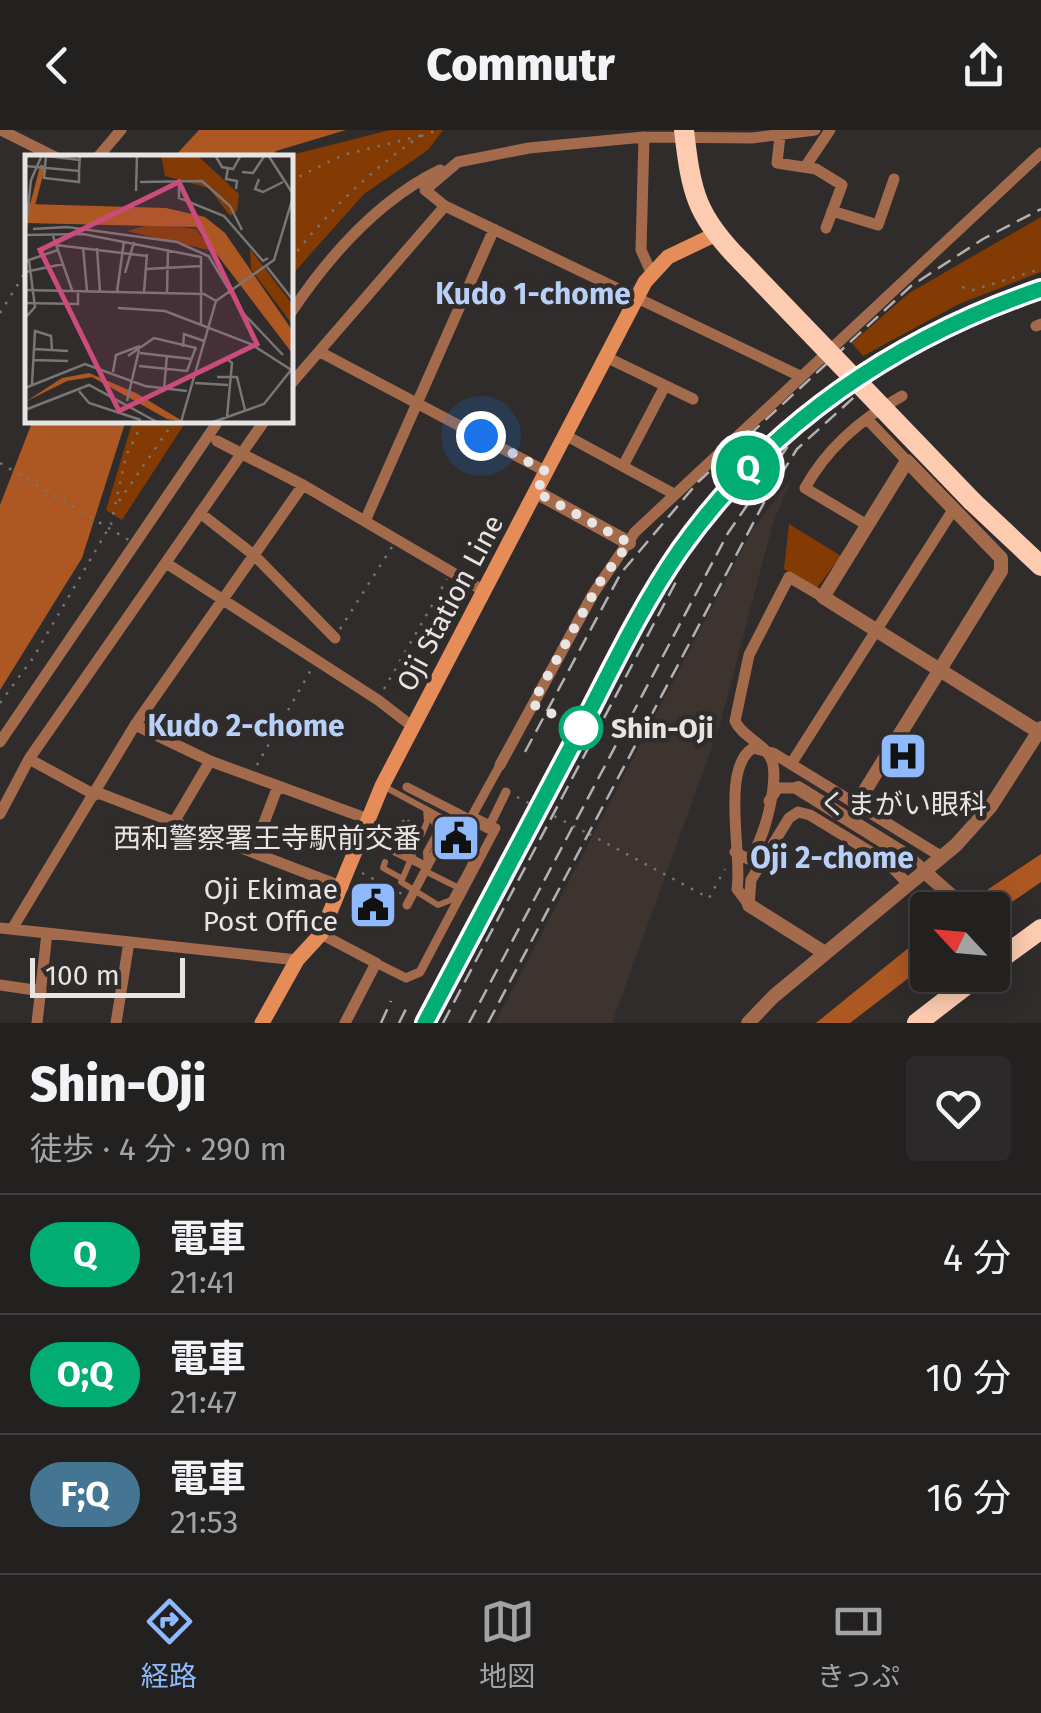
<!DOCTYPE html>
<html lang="ja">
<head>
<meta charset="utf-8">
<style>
	:root { --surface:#232120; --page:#2b2929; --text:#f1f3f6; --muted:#a3a3a5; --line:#403e3e; --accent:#8eb9fd }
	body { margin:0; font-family:"Fira Sans","Noto Sans JP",sans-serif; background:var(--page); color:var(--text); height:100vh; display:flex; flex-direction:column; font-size:38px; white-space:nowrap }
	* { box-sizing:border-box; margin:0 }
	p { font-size:32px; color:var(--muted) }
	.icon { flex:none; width:55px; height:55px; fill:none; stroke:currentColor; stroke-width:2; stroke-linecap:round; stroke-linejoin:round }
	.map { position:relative; height:893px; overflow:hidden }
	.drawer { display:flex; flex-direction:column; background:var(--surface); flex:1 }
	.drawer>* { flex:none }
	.badge { padding:0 20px; border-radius:32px; font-size:35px; line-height:65px }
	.needle { width:65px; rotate:296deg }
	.buttons { position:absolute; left:910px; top:762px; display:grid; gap:20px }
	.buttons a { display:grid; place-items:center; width:100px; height:100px; border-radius:10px; background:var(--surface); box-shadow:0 5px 25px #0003,0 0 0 2px var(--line); font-size:50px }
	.scale { position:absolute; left:30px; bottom:25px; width:155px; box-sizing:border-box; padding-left:10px; border:5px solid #e7e5e4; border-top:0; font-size:28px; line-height:35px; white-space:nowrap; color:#e7e5e4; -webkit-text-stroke:8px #2f2c2b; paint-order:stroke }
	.you { position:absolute; width:50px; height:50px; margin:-25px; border:8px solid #fff; border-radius:50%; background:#1a73e8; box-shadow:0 0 0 15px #1a73e833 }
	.map>.badge { position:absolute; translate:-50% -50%; box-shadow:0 0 0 5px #fff }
	.round { display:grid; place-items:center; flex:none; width:105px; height:105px; border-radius:10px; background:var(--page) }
	.summary { display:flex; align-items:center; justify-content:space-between; height:170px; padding:0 30px }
	h1 { font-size:48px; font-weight:800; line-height:75px }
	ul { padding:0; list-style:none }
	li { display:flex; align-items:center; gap:30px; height:120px; padding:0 30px; border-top:2px solid var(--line) }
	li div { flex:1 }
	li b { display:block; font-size:38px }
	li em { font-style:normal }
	li .badge { min-width:110px; font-weight:700; text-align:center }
	header { display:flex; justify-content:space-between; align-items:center; height:130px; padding:0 30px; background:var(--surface); font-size:45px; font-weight:800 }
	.menu { display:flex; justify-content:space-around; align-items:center; height:140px; border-top:2px solid var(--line); background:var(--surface); font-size:28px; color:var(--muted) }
	.menu a { display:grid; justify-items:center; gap:5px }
	.menu .selected { color:var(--accent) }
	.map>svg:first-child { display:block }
	.built { fill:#3d3430 }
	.green { fill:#833b03 }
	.water { fill:#ad5822 }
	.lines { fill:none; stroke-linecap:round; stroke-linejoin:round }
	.path { stroke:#777574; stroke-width:2.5; stroke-dasharray:2.5 8; stroke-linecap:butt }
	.service { stroke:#a36b4c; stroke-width:6 }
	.pedestrian { stroke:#a36b4c; stroke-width:9 }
	.minor { stroke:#a36b4c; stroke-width:11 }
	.tertiary { stroke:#a36b4c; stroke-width:14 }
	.secondary { stroke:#e68c59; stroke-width:15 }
	.trunk { stroke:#fccbb0; stroke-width:20 }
	.rail { stroke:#b3b1b0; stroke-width:2.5; stroke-dasharray:15 8; stroke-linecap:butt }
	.path-bridge { stroke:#777574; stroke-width:2.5; stroke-dasharray:2.5 8; stroke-linecap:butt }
	.pedestrian-bridge { stroke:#a36b4c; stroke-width:9 }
	.tertiary-bridge { stroke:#a36b4c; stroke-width:14 }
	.trunk-bridge { stroke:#fccbb0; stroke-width:20 }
	.line-casing { stroke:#fff; stroke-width:22 }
	.line { stroke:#02ad73; stroke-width:15 }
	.walk { stroke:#e7e5e4; stroke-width:10; stroke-dasharray:0 18 }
	.stop-dot { fill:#fff; stroke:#02ad73; stroke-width:5 }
	.labels { text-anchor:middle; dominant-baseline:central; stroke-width:9; stroke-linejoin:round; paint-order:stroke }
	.street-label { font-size:28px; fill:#e7e5e4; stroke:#2f2c2b }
	.stop-label { font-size:28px; font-weight:bold; fill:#e7e5e4; stroke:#2f2c2b; text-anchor:start }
	.poi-label { font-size:28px; fill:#e7e5e4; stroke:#2f2c2b; text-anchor:end }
	.neighbourhood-label { font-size:30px; font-weight:bold; fill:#b8d0f7; stroke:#2f2c2b }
	.inset-river { fill:none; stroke:#ad5822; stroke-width:5 }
	.inset-road { fill:none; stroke:#797675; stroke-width:2.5 }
	.view { fill:#cb4b7d; fill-opacity:0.15; stroke:#cb4b7d; stroke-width:5 }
	.inset-edge { fill:none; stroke:#e7e5e4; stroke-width:5 }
</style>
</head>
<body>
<header><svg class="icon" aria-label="back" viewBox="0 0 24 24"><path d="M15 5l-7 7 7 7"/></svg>Commutr<svg class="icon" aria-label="share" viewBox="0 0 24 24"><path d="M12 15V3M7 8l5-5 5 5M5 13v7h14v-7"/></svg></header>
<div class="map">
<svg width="1041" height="893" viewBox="0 0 1041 893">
	<rect width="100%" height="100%" fill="#2f2c2b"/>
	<path class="built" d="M792 348 773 393 720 595 612 893H495L752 400Z"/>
	<path class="green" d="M390 0H443L428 20 364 64 290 147V28L283 27Z
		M1041 87V142L959 174 863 226 852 213 909 163Z
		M133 290H187L122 390 106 380Z
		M789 394 841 426 816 459 784 439Z"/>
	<path class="water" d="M199 0H346L276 21 271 27H174Z
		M33 290H126L82 428 0 560V375Z
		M1041 724V752L993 785 992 780H957Z
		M927 803V834L850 893H816Z"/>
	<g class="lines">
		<path class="path" d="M421 6 438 0
			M290 51 343 25 420 6C368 42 329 81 290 130
			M962 157 973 160 1041 139
			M0 183 28 138
			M119 371 175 290
			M340 499 392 417
			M384 559 447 449
			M0 573 33 528 111 394 126 326 144 290
			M257 635 312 538
			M589 704 709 768 725 739
			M393 711 404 690
			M400 711 409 695 408 683
			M362 743 404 765"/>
		<path class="service" d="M385 657 472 704C482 726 461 749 451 770L438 775 401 752 427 692 426 679
			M429 684 438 700 426 722 427 742 457 757
			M385 732 383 738 401 748"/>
		<path class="pedestrian" d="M376 833 406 848 420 842 496 698 472 686 500 635"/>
		<path class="minor" d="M1 0 57 28
			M780 6 777 33 816 39 842 55 826 98
			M644 7 641 120 651 142
			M97 28 121 0
			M805 37 830 0
			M445 76 425 60 458 32 529 18 644 7 752 8 815 0
			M832 81 878 95 894 49
			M290 184C328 127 378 70 440 40
			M1036 196 1041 194
			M320 222 547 342
			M606 227 693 269
			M290 255 445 76 800 246
			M867 289 907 331
			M565 305 674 364
			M217 311 303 355 484 461
			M623 336 665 256
			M200 383 255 426 335 508
			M365 391 494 99
			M867 395 805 358C827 318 862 288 902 266
			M166 433 378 570 413 597
			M135 595 210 631 368 689
			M0 612 219 290
			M29 629 95 665
			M791 634 953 380
			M500 635 593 464 635 402 1041 23
			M96 662 343 757
			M769 671 778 658H798
			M0 684 29 629 265 290
			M174 692 210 631
			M254 719 278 656
			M735 722 748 729C764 714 779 652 772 631 765 613 742 607 735 591L749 525 789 447 823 467
			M749 775 737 759C743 727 720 638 753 618L773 623 942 727
			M749 775 751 750 789 688 798 682 810 685 887 732 908 754
			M0 798 297 830
			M12 799 135 595 303 355
			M321 804 376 833 345 893
			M0 855 41 861
			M37 893 47 803
			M116 893 129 812"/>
		<path class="tertiary" d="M536 362 629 413
			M856 675 1001 441V428L907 331 823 467 1039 602
			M749 775 825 823
			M992 809 1006 825
			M748 893 774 866 956 715 991 676 1041 598"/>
		<path class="secondary" d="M262 893 297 830 321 804 382 656 645 152 668 127 714 105"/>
		<path class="trunk" d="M684 0C691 62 696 86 741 131
			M972 371 1041 436
			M992 835 1041 799
			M917 893 979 845"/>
		<path class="rail" d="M525 622 621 443 698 352 911 156 983 109 1041 79
			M381 893 391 871
			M399 893 407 877
			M425 893C475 799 524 706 574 612 608 548 638 480 680 420 769 294 896 208 1041 159
			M443 893 679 446
			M469 893 728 403 788 316
			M488 893 767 367 797 319 863 259"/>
		<path class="path-bridge" d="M0 333 132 412
			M517 667 589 704"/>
		<path class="pedestrian-bridge" d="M407 657 456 682 407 775
			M456 682 488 699 506 662
			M389 718 427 737"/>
		<path class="tertiary-bridge" d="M798 658 904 724 968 780"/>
		<path class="trunk-bridge" d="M741 131 972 371"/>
	</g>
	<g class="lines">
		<g class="line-casing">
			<path id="line" d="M425 893C473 801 522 710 570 619 605 553 637 482 680 420 769 294 896 208 1041 159"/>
		</g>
		<use href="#line" class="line"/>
		<path class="walk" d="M481 306 547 342 536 362 629 413 600 452 532 574 581 598"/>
	</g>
	<defs>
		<g id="hospital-square" transform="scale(2.5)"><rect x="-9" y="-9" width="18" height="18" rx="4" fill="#8eb9fd" stroke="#2f2c2b"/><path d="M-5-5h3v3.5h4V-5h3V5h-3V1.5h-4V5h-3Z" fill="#111"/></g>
		<g id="civic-square" transform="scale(2.5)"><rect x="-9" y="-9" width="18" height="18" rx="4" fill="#8eb9fd" stroke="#2f2c2b"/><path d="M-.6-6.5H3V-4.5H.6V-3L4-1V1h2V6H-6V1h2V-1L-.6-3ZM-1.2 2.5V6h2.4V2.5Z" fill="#111"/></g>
	</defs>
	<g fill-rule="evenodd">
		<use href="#hospital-square" x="903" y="626"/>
		<use href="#civic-square" x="456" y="708"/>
		<use href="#civic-square" x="373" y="775"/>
	</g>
	<circle class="stop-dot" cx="581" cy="598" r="20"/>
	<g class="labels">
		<g class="street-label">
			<text transform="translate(450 473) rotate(-62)">Oji Station Line</text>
		</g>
		<g class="stop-label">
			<text x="611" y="598">Shin-Oji</text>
		</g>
		<g class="poi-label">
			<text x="903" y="674" text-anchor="middle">くまがい眼科</text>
			<text x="421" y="708">西和警察署王寺駅前交番</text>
			<text x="338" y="759">Oji Ekimae<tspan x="338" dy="32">Post Office</tspan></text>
		</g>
		<g class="neighbourhood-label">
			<text x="533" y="164">Kudo 1-chome</text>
			<text x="246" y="596">Kudo 2-chome</text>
			<text x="832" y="728">Oji 2-chome</text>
		</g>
	</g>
	<g transform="translate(25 25)">
		<rect width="268" height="268" fill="#2f2c2b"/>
		<path d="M136 0H172L214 39 212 56 205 61 184 33 140 21ZM128 69 171 74 188 96 102 76ZM225 94 267 149V169L226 114Z" fill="#833b03"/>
		<path d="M3 49 141 53 180 62 200 78 267 175V198L171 72 0 68ZM64 218 111 238 159 267 142 264 67 222 42 226 0 247 37 223Z" fill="#ad5822"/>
		<path class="inset-river" d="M6 56 18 10"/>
		<path class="inset-road" d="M190 0 197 12 208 14 216 0M243 0 268 39M0 11 54 16 55 0M203 13 201 24 212 26 211 34M54 16V27L19 23 21 1 55 5M217 17 228 18 240 0M154 24V43L199 61 238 106 243 103M234 24 230 34 238 37 258 27M115 27 177 26 205 51 217 75M111 36 112 0M8 74 42 72 152 87 183 101M1 80 58 79 176 102V170M28 81 47 135M0 82 6 25 17 0M31 90 122 101M58 92 62 136M72 93 75 137M183 100 218 158 258 200M1 106 33 95M242 112 268 145M121 114 176 111M0 117 38 109M100 118 109 87M0 135 179 139 191 146M92 137 99 86M119 137 122 99M142 138 143 94M0 148 53 149V138M93 153 140 156 226 189 268 216M0 163 10 152 4 106M158 192 159 179 179 186M9 194 43 196M115 198 167 204M103 201 129 183 171 193M201 203 207 208 202 262M8 205 43 206M114 211 162 216 171 192M88 217 91 200 115 191M192 222H212L220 255M170 228 203 230M7 229 10 176 26 181 27 195M0 233 60 209 120 231 162 236M139 234 142 200M54 236 64 248 116 265M102 246 114 195M0 255 64 230 132 267M156 267 191 146 249 105 268 42M188 267 239 249 266 215"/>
		<path class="view" d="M154 27 232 189 94 256 15 95Z"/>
		<rect width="268" height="268" class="inset-edge"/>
	</g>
</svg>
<div class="buttons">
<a><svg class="needle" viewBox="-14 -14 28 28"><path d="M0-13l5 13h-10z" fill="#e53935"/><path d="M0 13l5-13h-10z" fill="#a3a3a5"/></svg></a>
</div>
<div class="scale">100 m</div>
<div class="you" style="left:481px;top:306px"></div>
<b class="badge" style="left:748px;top:338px;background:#02ad73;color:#fff">Q</b>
</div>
<section class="drawer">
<div class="summary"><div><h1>Shin-Oji</h1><p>徒歩 · 4 分 · 290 m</p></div><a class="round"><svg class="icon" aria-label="heart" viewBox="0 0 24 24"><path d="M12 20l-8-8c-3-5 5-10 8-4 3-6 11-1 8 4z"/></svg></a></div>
<ul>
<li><span class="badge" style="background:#02ad73;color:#fff">Q</span><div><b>電車</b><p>21:41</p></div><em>4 分</em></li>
<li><span class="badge" style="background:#02ad73;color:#fff">O;Q</span><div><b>電車</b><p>21:47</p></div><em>10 分</em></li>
<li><span class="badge" style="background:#447694;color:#fff">F;Q</span><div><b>電車</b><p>21:53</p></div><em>16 分</em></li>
</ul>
</section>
<nav class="menu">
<a class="selected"><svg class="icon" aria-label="directions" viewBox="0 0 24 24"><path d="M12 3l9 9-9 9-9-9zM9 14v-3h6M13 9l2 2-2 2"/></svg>経路</a>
<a><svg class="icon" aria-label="map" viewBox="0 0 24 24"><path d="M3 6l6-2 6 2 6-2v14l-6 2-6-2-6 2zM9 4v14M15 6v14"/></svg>地図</a>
<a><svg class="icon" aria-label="tickets" viewBox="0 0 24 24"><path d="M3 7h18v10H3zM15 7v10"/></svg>きっぷ</a>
</nav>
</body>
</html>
